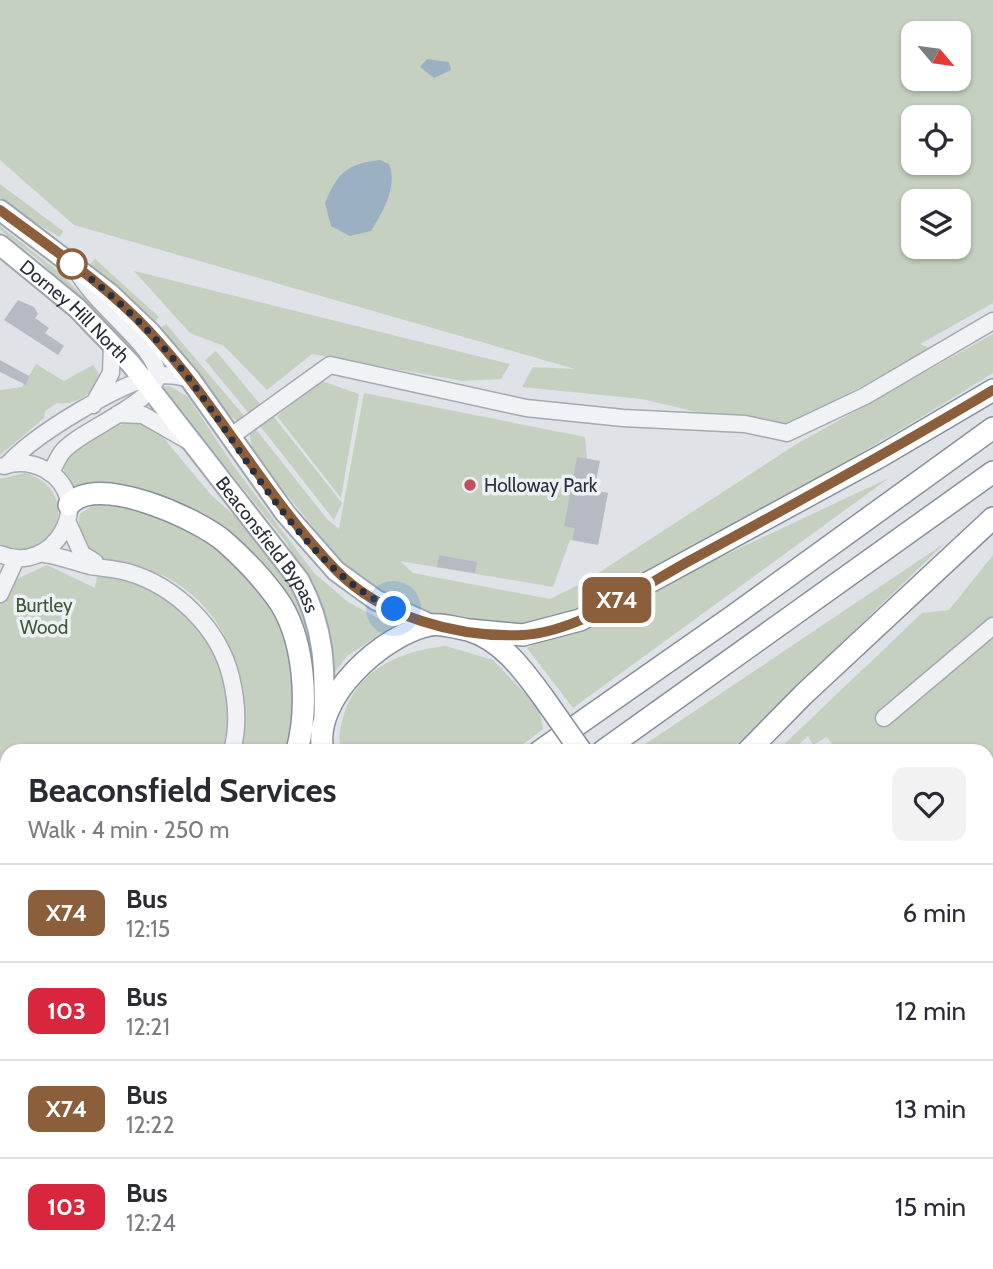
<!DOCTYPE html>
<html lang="en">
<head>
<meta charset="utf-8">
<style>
	:root { --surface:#fff; --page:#f2f2f3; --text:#2b2b33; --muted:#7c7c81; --line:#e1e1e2 }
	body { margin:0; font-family:Cabin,sans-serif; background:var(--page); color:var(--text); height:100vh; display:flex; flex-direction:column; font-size:26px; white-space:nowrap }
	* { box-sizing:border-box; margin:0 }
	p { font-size:23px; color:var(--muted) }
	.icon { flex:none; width:38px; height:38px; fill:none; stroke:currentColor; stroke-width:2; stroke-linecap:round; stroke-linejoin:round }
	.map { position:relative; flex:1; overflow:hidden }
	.side { position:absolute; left:0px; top:744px; width:994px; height:527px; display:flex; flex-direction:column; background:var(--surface); border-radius:21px 21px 0 0; box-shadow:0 2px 5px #0004 }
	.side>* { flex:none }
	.badge { padding:0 14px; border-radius:10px; font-size:24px; line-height:46px }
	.needle { width:46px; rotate:119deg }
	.buttons { position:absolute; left:901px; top:21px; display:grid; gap:14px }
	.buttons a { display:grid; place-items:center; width:70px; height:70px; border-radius:14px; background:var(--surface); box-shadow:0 2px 5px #0004; font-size:35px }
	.you { position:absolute; width:35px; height:35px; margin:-18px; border:5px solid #fff; border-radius:50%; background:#1a73e8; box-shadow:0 0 0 10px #1a73e833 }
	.map>.badge { position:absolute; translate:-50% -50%; box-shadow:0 0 0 4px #fff }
	.round { display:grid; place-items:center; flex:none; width:74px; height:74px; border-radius:14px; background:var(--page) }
	.overview { display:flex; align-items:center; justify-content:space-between; height:119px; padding:0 28px }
	h1 { font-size:33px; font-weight:700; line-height:52px }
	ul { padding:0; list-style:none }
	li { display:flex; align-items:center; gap:21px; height:98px; padding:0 28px; border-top:2px solid var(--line) }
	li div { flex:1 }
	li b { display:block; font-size:26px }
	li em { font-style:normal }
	li .badge { min-width:77px; font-weight:700; text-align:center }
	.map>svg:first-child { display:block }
	.green { fill:#c5d0c0; fill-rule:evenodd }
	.water { fill:#9cb0c4 }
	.building { fill:#b6bbc3 }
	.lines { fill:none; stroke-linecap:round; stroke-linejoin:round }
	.minor-casing { stroke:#a5a9b0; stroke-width:19 }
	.major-casing { stroke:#9fa6b1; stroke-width:23 }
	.highway-casing { stroke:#87909c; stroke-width:24 }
	.minor { stroke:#f1f2f5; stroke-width:16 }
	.major { stroke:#fff; stroke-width:19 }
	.highway { stroke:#fff; stroke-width:21 }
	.highway-bridge-casing { stroke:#87909c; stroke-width:24; stroke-linecap:butt }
	.highway-bridge { stroke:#fff; stroke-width:21 }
	.line-casing { stroke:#fff; stroke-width:16 }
	.line { stroke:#8b5e3c; stroke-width:10 }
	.walk { stroke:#29303c; stroke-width:7; stroke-dasharray:0 12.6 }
	.stop-dot { fill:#fff; stroke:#8b5e3c; stroke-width:3.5 }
	.poi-dot { fill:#c14e61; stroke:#eef1f4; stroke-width:2.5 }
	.labels { text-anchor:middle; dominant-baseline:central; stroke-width:7; stroke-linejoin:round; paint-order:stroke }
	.street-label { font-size:19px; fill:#29303c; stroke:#eef1f4 }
	.poi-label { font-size:19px; fill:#29303c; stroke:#eef1f4; text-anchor:start }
	.park-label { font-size:19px; fill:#3e5738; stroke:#eef1f4 }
</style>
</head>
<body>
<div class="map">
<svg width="993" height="1269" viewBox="0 0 993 1269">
	<rect width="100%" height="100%" fill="#dfe2e7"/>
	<path class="green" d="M0 0H993V303L920 344 932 349 785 427 697 412 642 399 522 387 533 367 575 369 74 225 0 160ZM914 33H959V79H914ZM914 117H959V163H914ZM914 201H959V247H914Z
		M0 184 63 231 60 237 28 219 0 197Z
		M0 226 59 272 128 342 125 345 40 261 0 230Z
		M95 259 159 317 153 323 90 264Z
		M134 271 510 364 501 379 462 381 312 354 267 390 224 346 190 333Z
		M166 324 240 411 247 420 237 421 227 414 158 330Z
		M993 334V373C853 461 708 540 562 618 549 621 533 629 520 628 485 628 399 607 371 587 339 564 316 529 291 500 276 481 249 458 250 433L255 428 327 519 339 529 364 393 585 437 587 459 600 461 592 490 608 493 598 545 570 540 553 587 400 561 413 573 550 599 586 581 795 445Z
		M216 351 264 409 251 416 205 360Z
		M36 364 64 381 93 365 102 378C92 393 76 406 57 403L45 411 44 418 0 455V390L22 387Z
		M322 381 359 394 341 498 277 416Z
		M169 386 188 397 233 465 314 573 348 602 393 626 347 656 329 680 304 574 286 542 162 387Z
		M270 412 342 503 334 520 257 422Z
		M135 422 157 430 211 495 246 526 276 564 308 619 314 665 315 702 310 703 303 648 227 536 77 491C71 482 62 473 63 462 63 443 118 423 135 422Z
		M25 473C86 491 54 570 0 544V479Z
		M889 478 573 708 527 648Z
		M95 504C227 518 317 614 290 751H238C251 684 231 611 166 577 146 567 113 566 95 554 79 544 76 532 80 514Z
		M945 543 730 751H635Z
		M993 555V882L987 874V751H837L827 737 813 745 808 736 792 751H777L922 613 949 610Z
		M47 565 95 588 97 577C158 578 214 626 227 686 232 708 228 729 226 751H7V976L0 982V575L17 579Z
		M446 646 493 660 539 708 543 729 514 751H341C338 736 340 728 344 714 359 668 401 651 446 646Z
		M993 943V1269H851L846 1264H987V944Z
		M7 995V1033L0 1040V1001Z
		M7 1076V1116L0 1121V1083Z
		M7 1255V1264H373L375 1269H0V1258Z
		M434 1264H771L775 1269H439Z"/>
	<path class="water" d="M427 59 449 62 451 70 434 78 420 67Z
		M380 160 389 164C398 186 383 212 371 231L350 236 331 226 325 203C338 172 347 164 380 160Z"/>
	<path class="building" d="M18 300 34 307 38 314 35 318 49 328 45 333 64 346 58 355 4 320Z
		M0 360 29 376 26 385 0 372Z
		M577 457 600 461 594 491 608 493 598 545 572 540 575 528 564 526Z
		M439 555 477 562 475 573 437 567Z"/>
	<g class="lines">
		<g class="minor-casing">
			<path id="minor" d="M93 405 111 373 112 344
				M118 414 143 415 192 443
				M230 437 330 365 526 408 623 418 745 424 787 433 865 396 993 321
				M8 464C34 435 119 383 157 376 169 374 179 376 190 379
				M51 473C55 465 58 456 64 450 85 427 167 399 156 368 147 341 95 304 77 271
				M68 523 82 554 95 562
				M0 554C53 577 98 500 46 470 33 463 18 461 4 466
				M44 554C60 556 74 562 90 566 102 568 115 569 127 572 176 586 219 628 231 677 237 702 239 726 232 751
				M0 594 16 559
				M884 718 993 626
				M987 931 993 929
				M0 989 7 984"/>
		</g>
		<g class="major-casing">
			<g id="major">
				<path d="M0 210 109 293 150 332 190 379 285 513 336 571 376 600 432 625"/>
				<path id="s1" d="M0 245 77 308 131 364 299 580C325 628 325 668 324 721"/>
			</g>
		</g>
		<g class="highway-casing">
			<path id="highway" d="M69 505C96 472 199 519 225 542 242 557 262 578 276 597 305 636 309 705 297 751
				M469 630 523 635 580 620 881 456 993 390
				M323 751C311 698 384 634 430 625 440 623 458 628 468 630 502 640 523 670 543 697
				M540 751 733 616 993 428
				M603 751 993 472
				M748 751 803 695 993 518
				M0 1061 7 1054
				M0 1141 7 1136
				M0 1184 7 1180
				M0 1239 7 1236
				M791 1264 796 1269
				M822 1264 826 1269"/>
		</g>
		<use href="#minor" class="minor"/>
		<use href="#major" class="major"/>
		<use href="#highway" class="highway"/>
		<g class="highway-bridge-casing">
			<path id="highway-bridge" d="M543 697 581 751"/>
		</g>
		<use href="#highway-bridge" class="highway-bridge"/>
	</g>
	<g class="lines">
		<g class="line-casing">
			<path id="line" d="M0 210C51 248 105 284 149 331 218 405 265 496 335 569 381 617 458 638 523 635 579 632 643 586 691 560 793 505 894 449 993 390"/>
		</g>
		<use href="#line" class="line"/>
		<path class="walk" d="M72 264C116 297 157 336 190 380 246 454 306 571 394 609"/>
	</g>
	<circle class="stop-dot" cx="72" cy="264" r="14"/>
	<circle class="poi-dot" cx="470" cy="485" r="7"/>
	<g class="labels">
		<g class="street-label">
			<text stroke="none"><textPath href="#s1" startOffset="100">Dorney Hill North</textPath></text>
			<text stroke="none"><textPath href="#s1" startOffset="404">Beaconsfield Bypass</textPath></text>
		</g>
		<g class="poi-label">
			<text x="484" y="485">Holloway Park</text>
		</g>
		<g class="park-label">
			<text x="44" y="605">Burtley<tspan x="44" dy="22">Wood</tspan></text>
		</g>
	</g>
</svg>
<div class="buttons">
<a><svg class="needle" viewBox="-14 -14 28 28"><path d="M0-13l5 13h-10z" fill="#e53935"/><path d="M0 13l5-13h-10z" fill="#7c7c81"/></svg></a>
<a><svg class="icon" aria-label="locate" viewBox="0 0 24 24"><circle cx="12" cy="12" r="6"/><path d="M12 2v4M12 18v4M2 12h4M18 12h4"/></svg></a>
<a><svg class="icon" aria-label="layers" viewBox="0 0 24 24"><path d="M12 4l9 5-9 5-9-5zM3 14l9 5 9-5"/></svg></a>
</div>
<div class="you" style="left:394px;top:609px"></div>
<b class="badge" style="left:617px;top:600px;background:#8b5e3c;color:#fff">X74</b>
<section class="side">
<div class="overview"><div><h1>Beaconsfield Services</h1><p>Walk · 4 min · 250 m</p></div><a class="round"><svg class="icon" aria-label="heart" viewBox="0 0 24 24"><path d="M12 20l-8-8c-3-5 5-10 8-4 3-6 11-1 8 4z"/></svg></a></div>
<ul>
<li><span class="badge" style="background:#8b5e3c;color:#fff">X74</span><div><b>Bus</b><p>12:15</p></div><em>6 min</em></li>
<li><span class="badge" style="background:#d7263d;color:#fff">103</span><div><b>Bus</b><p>12:21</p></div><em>12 min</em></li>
<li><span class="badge" style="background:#8b5e3c;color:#fff">X74</span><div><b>Bus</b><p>12:22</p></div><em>13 min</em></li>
<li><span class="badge" style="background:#d7263d;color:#fff">103</span><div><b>Bus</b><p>12:24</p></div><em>15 min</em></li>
</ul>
</section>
</div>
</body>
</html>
